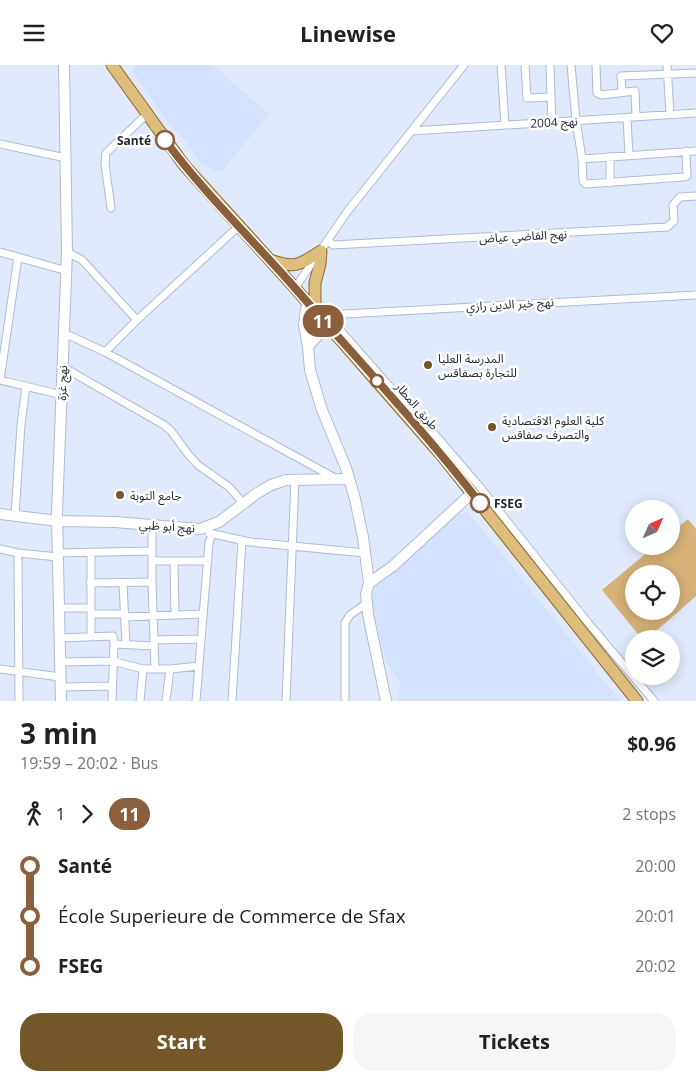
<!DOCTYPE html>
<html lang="en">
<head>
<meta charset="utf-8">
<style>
	:root { --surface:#fff; --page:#f6f6f6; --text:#202124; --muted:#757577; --accent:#735729 }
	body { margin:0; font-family:"Open Sans","Noto Sans Arabic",sans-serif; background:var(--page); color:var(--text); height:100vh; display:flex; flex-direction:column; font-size:19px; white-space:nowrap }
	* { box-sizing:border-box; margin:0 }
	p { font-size:16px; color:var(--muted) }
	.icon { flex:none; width:28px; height:28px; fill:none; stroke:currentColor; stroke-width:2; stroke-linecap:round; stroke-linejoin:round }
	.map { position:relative; height:636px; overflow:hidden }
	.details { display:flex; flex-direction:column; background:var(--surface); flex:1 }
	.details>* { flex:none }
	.badge { padding:0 10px; border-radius:16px; font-size:18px; line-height:32px }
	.needle { width:32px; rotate:45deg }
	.controls { position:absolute; left:625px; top:435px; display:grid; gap:10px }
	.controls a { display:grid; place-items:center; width:55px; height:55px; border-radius:50%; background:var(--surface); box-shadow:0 2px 12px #0003; font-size:25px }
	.map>.badge { position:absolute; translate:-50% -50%; box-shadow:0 0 0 2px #fff }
	.legs { display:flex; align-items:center; gap:8px; height:55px; padding:0 20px; font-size:16px }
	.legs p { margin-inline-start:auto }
	.overview { display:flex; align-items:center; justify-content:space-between; height:85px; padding:0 20px }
	h1 { font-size:28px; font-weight:700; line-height:38px }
	.primary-button { display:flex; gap:10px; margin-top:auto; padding:10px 20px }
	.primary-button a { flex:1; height:58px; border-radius:20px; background:var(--accent); color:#fff; font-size:20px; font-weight:700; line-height:58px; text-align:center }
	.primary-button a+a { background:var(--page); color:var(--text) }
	ul { padding:0 20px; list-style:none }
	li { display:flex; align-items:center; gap:18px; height:50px; font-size:19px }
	li i { display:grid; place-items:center; width:8px; height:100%; margin:0 6px; background:currentColor }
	li i::after { content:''; width:12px; height:12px; margin:-6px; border:4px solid; border-radius:50%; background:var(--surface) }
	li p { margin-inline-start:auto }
	li:first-child i { background:linear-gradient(#0000 50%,currentColor 0) }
	li:last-child i { background:linear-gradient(currentColor 50%,#0000 0) }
	header { display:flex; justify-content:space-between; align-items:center; height:65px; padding:0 20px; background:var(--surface); font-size:22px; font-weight:700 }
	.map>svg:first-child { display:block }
	.built { fill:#d4e1ff }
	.green { fill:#d6b178; fill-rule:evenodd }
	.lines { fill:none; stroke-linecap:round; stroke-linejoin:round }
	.street-casing { stroke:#aebbd8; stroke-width:9 }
	.secondary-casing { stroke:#aebbd8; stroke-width:12 }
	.primary-casing { stroke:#8e6b2a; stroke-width:13 }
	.street { stroke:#fff; stroke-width:7 }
	.secondary { stroke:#fff; stroke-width:10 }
	.primary { stroke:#dfbd7d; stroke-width:11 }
	.line-1-casing { stroke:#fff; stroke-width:11 }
	.line-1 { stroke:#8b5e3c; stroke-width:8 }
	.stop-1-dot { fill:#fff; stroke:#8b5e3c; stroke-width:2.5 }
	.poi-dot { fill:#735729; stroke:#fff; stroke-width:2 }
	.labels { text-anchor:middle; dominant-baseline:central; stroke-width:5; stroke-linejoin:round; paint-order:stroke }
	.street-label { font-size:12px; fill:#1f242f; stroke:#fff }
	.stop-label { font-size:12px; font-weight:bold; fill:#1f242f; stroke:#fff; text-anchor:end }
	.poi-label { font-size:12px; fill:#1f242f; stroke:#fff; text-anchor:start }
</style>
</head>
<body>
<header><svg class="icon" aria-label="menu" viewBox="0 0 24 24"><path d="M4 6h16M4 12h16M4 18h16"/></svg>Linewise<svg class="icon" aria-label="heart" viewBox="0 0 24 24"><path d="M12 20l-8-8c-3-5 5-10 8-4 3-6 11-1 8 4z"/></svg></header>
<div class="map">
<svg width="696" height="636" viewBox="0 0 696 636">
	<rect width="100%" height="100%" fill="#e1eafc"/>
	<path class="built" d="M136 0H213L269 49 222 106H215L201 99 191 83 167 56 132 5Z
		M468 447 620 636H398L400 618 386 596 371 538 375 522 453 450Z"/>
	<path class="green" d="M688 454 696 464V531L647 574H642L602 525 655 481H671V468ZM634 509H671V546H634Z"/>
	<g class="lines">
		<g class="street-casing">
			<path id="street" d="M501 0 505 60
				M525 0 527 33 551 32 550 0
				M571 0 576 55 582 94 583 116 586 119 684 112 687 111 686 86
				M596 0 597 28 602 30 635 26 636 52
				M667 0 670 49
				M622 27 621 11 696 8
				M551 32 552 57
				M627 53 629 90
				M412 66 696 48
				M0 79 66 93
				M610 92V118
				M582 94 696 86
				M111 143 105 99 106 88 146 50
				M328 176 333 180 667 162 674 156 673 140 680 132 696 131
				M0 187 67 206
				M67 187 82 195 137 255
				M295 223 347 147 464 0
				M332 256 390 322 431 365 479 421 589 559 654 636
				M330 258 344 249 696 230
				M64 268 105 287 335 413
				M105 287 137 255 238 162
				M63 302 164 360 171 366 188 389 198 400 229 422 243 438
				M0 315 18 192
				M0 315 62 330
				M15 451 21 360 26 321
				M152 460V517L155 604
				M209 468 250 477 365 488
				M0 484 18 488 19 636
				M18 488 58 492
				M58 488 152 486
				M152 496H208
				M174 497 175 550
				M90 518 152 517
				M123 518 126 580
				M59 543H91
				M91 549H125
				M125 552 203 549
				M91 571V488
				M60 573 113 571 114 579 154 581
				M154 575 201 574
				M60 597 112 596 143 604H170L199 601
				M0 604 60 612
				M61 622 112 621
				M345 633V558L350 550 367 538
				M112 636 114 579
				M140 636 143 604
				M166 636 170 604
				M196 636 209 478 212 469
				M232 636 242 476
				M286 636 295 414"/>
		</g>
		<g class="secondary-casing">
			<path id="secondary" d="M307 237 304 260 308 281 310 305 322 345 346 403 355 434 363 472 369 518 366 529 368 549 386 636
				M308 281 328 260
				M0 449 58 456 115 457 200 464 219 457 256 429 271 420 286 415 349 414
				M369 518 393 501 472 428
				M61 636 57 448 67 187 64 0"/>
		</g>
		<g class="primary-casing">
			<path id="primary" d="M112 0 184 100 295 223 443 392 637 636
				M270 195C296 204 299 200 321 186
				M315 246V218L320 199 321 186"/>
		</g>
		<use href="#street" class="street"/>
		<use href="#secondary" class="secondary"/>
		<use href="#primary" class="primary"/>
	</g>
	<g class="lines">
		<g class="line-1-casing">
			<path id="line-1" d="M165 75C204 128 251 173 295 223 357 294 422 363 480 438"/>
		</g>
		<use href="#line-1" class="line-1"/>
	</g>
	<g class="stop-1-dot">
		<circle cx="165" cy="75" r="9"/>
		<circle cx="377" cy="316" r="6"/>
		<circle cx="480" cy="438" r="9"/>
	</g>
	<g class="poi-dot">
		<circle cx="428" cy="300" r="5"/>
		<circle cx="492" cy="362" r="5"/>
		<circle cx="120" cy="430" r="5"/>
	</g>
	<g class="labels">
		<g class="street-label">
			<text transform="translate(554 57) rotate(-3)">نهج 2004</text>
			<text transform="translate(523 171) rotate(-3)">نهج القاضي عياض</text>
			<text transform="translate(510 239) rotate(-3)">نهج خير الدين رازي</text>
			<text transform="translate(62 318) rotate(-88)">نهج غزة</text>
			<text transform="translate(417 341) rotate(49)">طريق المطار</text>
			<text transform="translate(167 461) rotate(4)">نهج أبو ظبي</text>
		</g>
		<g class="stop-label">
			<text x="151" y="75">Santé</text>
			<text x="494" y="438" text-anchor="start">FSEG</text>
		</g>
		<g class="poi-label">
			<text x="438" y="293">المدرسة العليا<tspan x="438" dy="14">للتجارة بصفاقس</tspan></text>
			<text x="502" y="355">كلية العلوم الاقتصادية<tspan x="502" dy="14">والتصرف صفاقس</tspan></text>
			<text x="130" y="430">جامع التوبة</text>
		</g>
	</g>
</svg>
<div class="controls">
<a><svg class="needle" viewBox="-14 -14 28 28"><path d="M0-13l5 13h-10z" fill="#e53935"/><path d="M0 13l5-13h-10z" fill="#757577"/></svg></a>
<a><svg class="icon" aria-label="locate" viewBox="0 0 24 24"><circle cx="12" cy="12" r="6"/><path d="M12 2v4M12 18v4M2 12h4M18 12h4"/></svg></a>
<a><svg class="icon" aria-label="layers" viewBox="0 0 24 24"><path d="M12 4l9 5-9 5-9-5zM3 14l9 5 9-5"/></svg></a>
</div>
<b class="badge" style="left:323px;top:256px;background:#8b5e3c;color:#fff">11</b>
</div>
<section class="details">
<div class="overview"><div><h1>3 min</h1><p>19:59 – 20:02 · Bus</p></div><b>$0.96</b></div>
<div class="legs"><svg class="icon" aria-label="walk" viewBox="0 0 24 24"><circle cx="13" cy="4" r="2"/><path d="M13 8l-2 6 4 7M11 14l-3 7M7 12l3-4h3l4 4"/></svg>1<svg class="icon" aria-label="forward" viewBox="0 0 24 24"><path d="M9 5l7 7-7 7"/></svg><b class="badge" style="background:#8b5e3c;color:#fff">11</b><p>2 stops</p></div>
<ul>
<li><i style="color:#8b5e3c"></i><b>Santé</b><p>20:00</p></li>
<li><i style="color:#8b5e3c"></i><span>École Superieure de Commerce de Sfax</span><p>20:01</p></li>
<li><i style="color:#8b5e3c"></i><b>FSEG</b><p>20:02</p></li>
</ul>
<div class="primary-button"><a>Start</a><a>Tickets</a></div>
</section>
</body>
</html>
